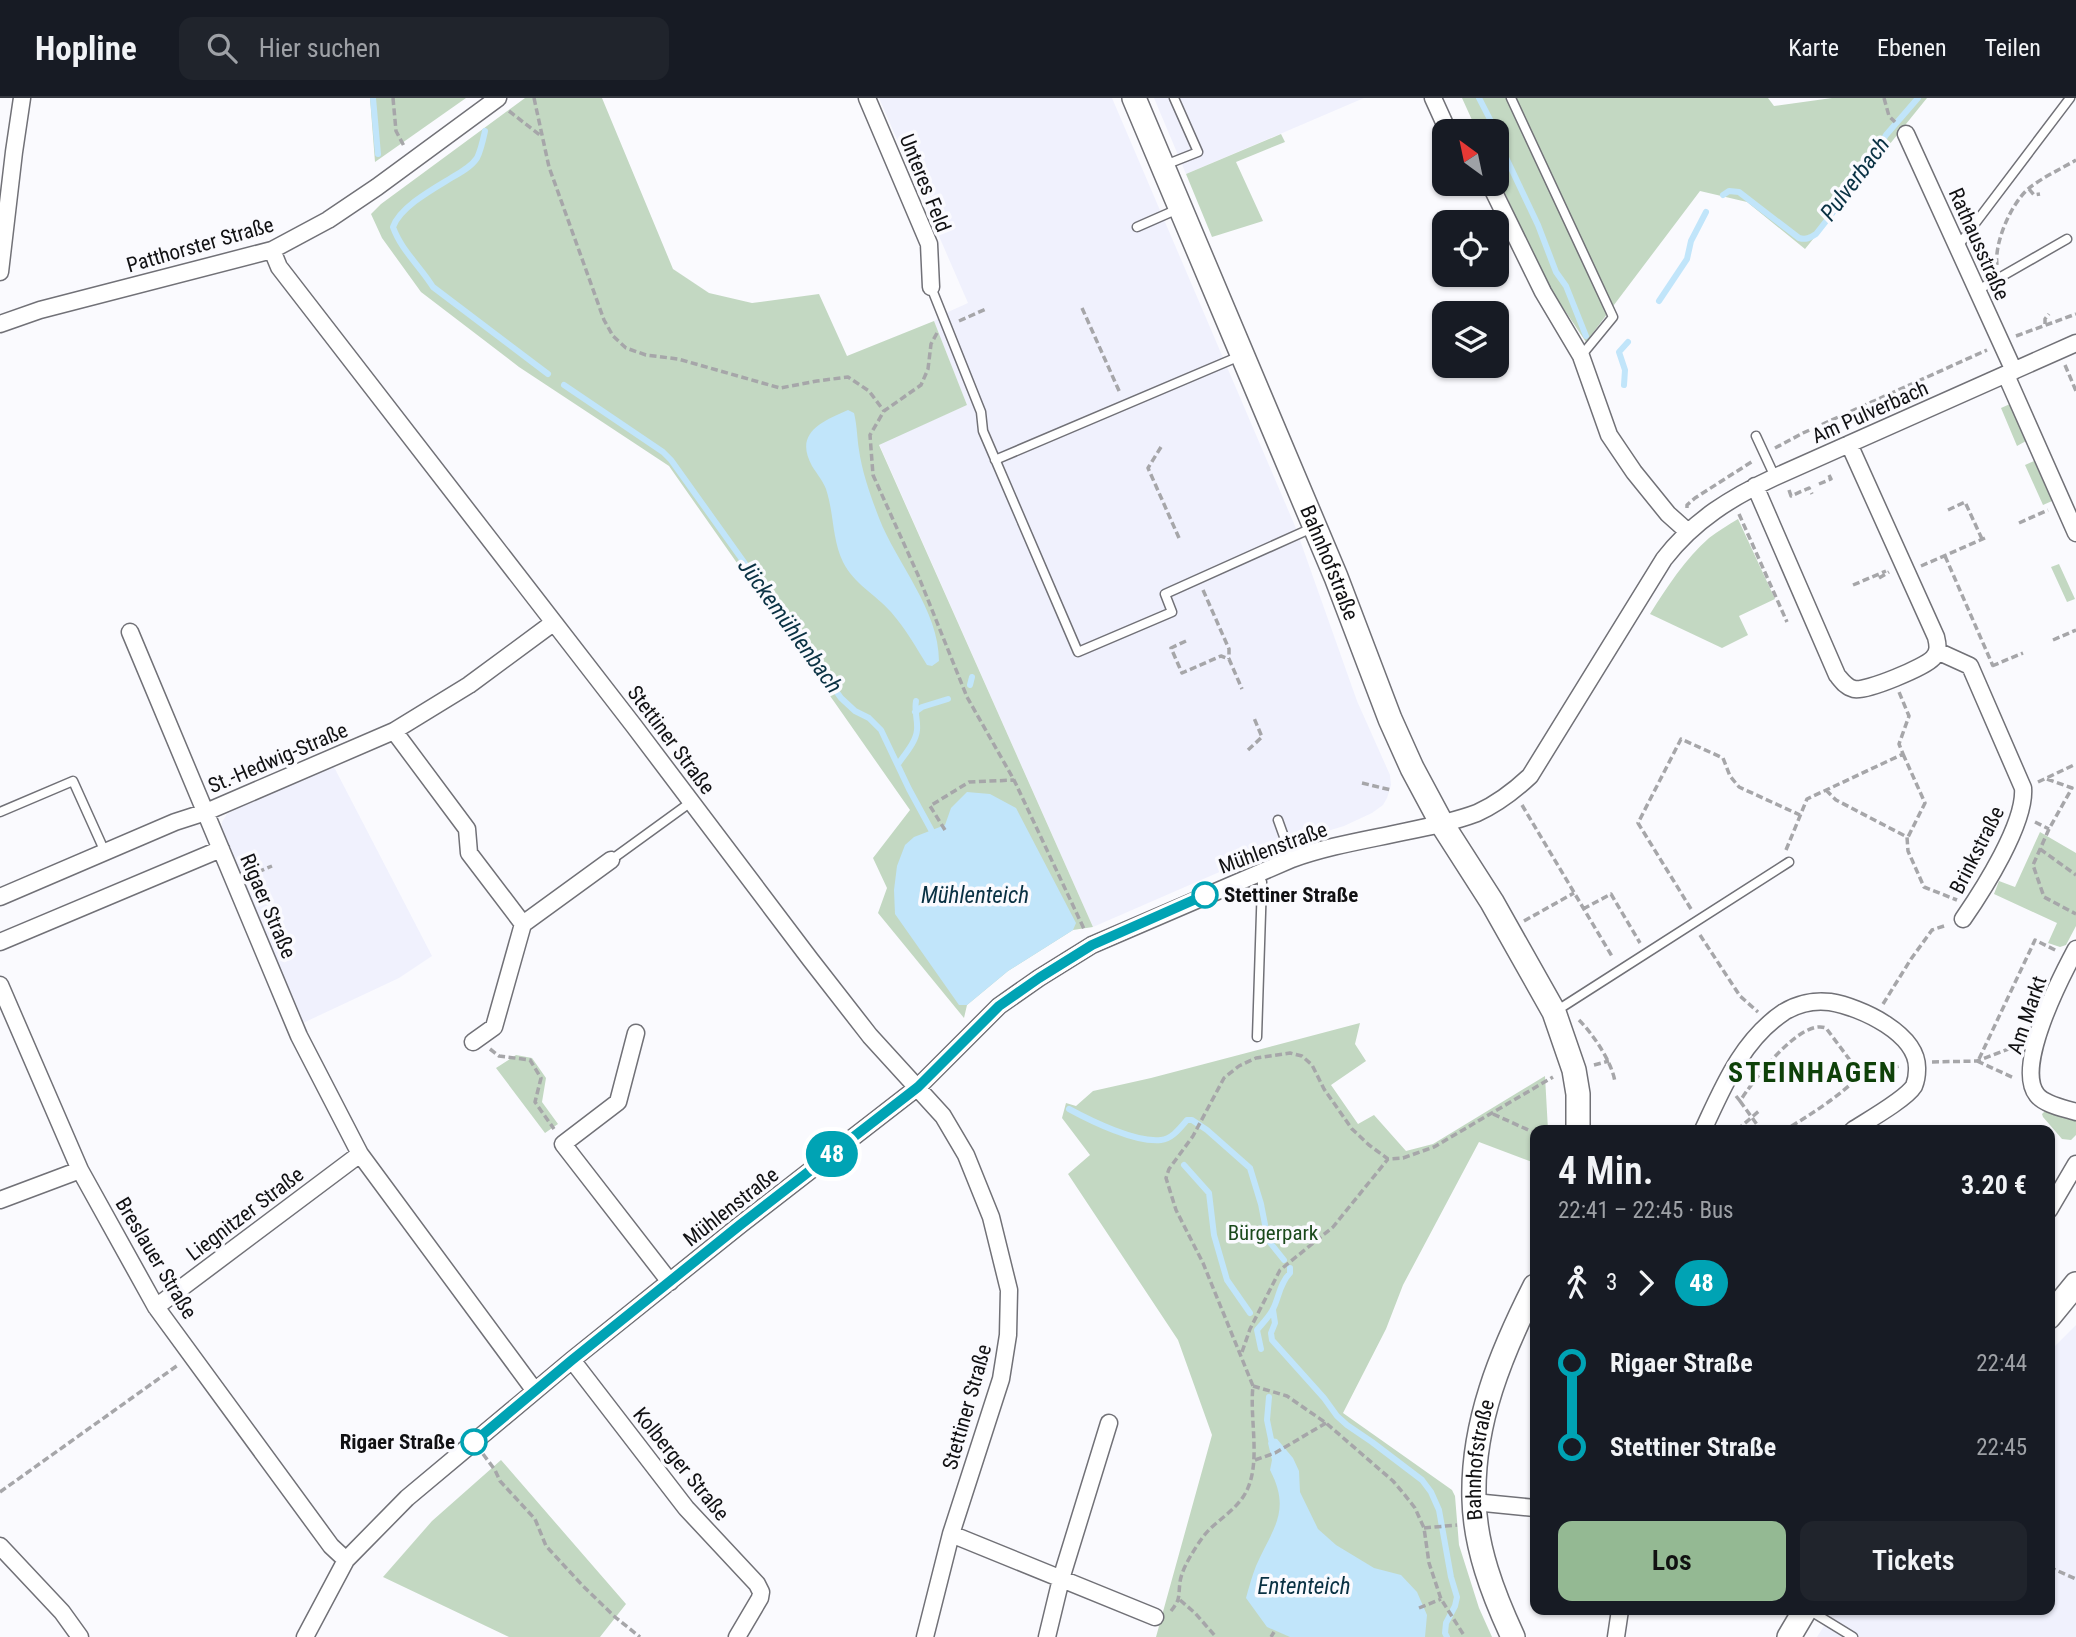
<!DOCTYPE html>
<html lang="de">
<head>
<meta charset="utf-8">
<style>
	:root { --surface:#171b24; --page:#20242c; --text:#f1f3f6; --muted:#9ea1a6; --line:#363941; --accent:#94b993 }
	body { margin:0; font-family:"Roboto Condensed",sans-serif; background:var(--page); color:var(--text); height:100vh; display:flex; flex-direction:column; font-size:26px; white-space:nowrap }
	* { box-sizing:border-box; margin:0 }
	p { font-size:23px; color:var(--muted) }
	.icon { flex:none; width:38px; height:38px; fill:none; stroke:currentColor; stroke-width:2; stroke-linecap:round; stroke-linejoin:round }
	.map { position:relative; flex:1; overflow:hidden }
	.details { position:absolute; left:1530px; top:1027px; width:525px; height:490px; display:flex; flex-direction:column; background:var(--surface); border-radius:14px; box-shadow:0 2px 5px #0004 }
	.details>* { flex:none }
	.badge { padding:0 14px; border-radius:23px; font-size:24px; line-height:46px }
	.needle { width:46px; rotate:327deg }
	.controls { position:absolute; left:1432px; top:21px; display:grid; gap:14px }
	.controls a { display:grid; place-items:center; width:77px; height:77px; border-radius:14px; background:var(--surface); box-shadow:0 2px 5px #0004; font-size:35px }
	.map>.badge { position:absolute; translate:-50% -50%; box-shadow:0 0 0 4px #fff }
	.legs { display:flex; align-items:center; gap:10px; height:77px; padding:0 28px; font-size:23px }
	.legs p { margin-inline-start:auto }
	.overview { display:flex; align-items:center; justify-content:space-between; height:119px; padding:0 28px }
	h1 { font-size:38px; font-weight:600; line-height:52px }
	.primary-button { display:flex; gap:14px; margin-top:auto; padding:14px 28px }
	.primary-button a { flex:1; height:80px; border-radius:14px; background:var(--accent); color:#111; font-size:28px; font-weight:600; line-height:80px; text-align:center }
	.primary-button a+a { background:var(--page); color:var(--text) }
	ul { padding:0 28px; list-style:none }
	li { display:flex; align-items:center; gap:24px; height:84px; font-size:26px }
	li i { display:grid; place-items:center; width:10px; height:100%; margin:0 9px; background:currentColor }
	li i::after { content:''; width:18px; height:18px; margin:-9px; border:5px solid; border-radius:50%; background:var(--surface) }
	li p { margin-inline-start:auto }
	li:first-child i { background:linear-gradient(#0000 50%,currentColor 0) }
	li:last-child i { background:linear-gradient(currentColor 50%,#0000 0) }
	header { display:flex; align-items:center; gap:42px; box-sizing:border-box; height:98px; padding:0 35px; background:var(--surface); border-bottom:2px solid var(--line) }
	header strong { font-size:33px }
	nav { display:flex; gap:38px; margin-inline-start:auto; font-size:24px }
	.search { width:490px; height:63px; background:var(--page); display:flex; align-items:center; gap:18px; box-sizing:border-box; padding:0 24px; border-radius:14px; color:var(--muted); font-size:26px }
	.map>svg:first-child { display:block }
	.built { fill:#f0f1fd }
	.green { fill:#c3d8c2 }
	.water { fill:#c1e5fa }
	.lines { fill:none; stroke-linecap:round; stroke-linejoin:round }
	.stream { stroke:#c1e5fa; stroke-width:6 }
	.lane-casing { stroke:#717177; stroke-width:11 }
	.street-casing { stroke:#717177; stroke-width:19 }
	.secondary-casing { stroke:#717177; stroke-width:26 }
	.path { stroke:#a6a6a9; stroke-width:3.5; stroke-dasharray:7 3.5; stroke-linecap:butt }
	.lane { stroke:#fff; stroke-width:8 }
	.street { stroke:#fff; stroke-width:16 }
	.secondary { stroke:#fff; stroke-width:23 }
	.line-1-casing { stroke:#fff; stroke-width:16 }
	.line-1 { stroke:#00a3b4; stroke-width:10 }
	.stop-1-dot { fill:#fff; stroke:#00a3b4; stroke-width:3.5 }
	.labels { text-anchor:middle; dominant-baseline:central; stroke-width:7; stroke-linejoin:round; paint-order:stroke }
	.street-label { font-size:21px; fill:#111113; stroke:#fafafe }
	.stop-label { font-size:21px; font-weight:bold; fill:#111113; stroke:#fafafe; text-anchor:start }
	.park-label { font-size:21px; fill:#1a491b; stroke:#fafafe }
	.water-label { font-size:23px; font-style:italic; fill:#093143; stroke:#fafafe }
	.district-label { font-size:28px; font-weight:bold; letter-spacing:2px; fill:#0e4109; stroke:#fafafe }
</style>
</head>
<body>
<header>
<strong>Hopline</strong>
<div class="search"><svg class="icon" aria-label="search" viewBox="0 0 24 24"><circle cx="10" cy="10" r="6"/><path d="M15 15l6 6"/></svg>Hier suchen</div>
<nav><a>Karte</a><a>Ebenen</a><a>Teilen</a></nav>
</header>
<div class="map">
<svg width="2076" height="1539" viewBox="0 0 2076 1539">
	<rect width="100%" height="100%" fill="#fafafe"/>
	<path class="built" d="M879 0H1112L1295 428 1357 603 1390 677 1391 687 1387 700 1383 707 1372 715 1344 728 1298 742 1247 762 1093 829 879 346 967 307 934 223 948 214 968 205Z
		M1154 0H1364L1186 76Z
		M334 669 432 858 399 880 303 925 221 734 222 724 227 716 236 711Z
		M2076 1227V1539H1817L1834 1512H2049V1254Z"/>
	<path class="green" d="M370 0H466L375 64Z
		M525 0H602L673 171 709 195 752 205 819 196 847 258 934 223 967 307 879 347 1093 829 1073 832 1008 873 967 907 964 920 878 815 887 790 873 760 910 712 669 368 519 269 421 194 382 140 371 116 381 106Z
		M1462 0H1768L1774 8 1832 0H1927L1805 151 1747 104 1700 93 1586 244 1545 183 1496 75V33H1477Z
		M1281 36 1285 44 1236 64 1263 123 1212 139 1186 76Z
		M2010 306 2026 343 2017 348 2001 310Z
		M2034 363 2052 403 2043 407 2025 367Z
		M1738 421 1775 501 1739 518 1748 537 1722 550 1650 516C1667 489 1685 461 1709 440 1718 433 1728 427 1738 421Z
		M2059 466 2075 501 2067 504 2051 469Z
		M2040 734 2076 755V828L2066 847 2060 849 2048 845 2057 825 1994 796 1999 783 2015 789Z
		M1360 925 1355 946 1366 963 1331 987 1358 1026 1374 1017 1406 1053 1433 1046 1545 978 1548 1032H1535V1065L1479 1044 1403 1187 1386 1231 1343 1315 1452 1392 1455 1398 1459 1447 1479 1510 1492 1539H1156L1212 1337 1178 1242 1068 1076 1090 1057 1062 1020 1066 1005 1076 1008 1093 993 1151 980Z
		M516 957 532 960 546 980 542 1004 558 1026 545 1035 496 970Z
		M2047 1011 2076 1021V1037L2071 1042 2062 1041 2043 1019 2042 1016Z
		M501 1362 626 1506 600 1539H509L383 1479 432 1423Z"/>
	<path class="water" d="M848 312 854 315C857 327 857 339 859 352 862 374 871 399 879 420 897 466 939 512 939 563L932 568 927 567C916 549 905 530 891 514 875 496 854 486 843 464 832 441 834 415 826 391 823 383 817 376 812 368 794 335 821 324 848 312Z
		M967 694 990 696 1016 710 1076 825 1073 832 1008 873 967 907H959L895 816 894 792 897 768 905 747 914 739 945 727 951 710Z
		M1271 1340 1277 1341 1293 1360 1299 1373 1300 1394 1318 1431 1336 1447 1374 1470 1401 1477 1417 1494 1427 1517 1425 1539H1290L1267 1529 1246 1500C1249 1489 1252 1478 1256 1468 1272 1431 1292 1414 1270 1372L1272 1362 1268 1345Z"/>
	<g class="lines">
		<path class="stream" d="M373 0 378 56
			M1479 0 1496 33
			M485 33C483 42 481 52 477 60 471 69 460 75 451 80 433 91 400 109 393 129 401 152 420 168 433 189L548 276
			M1496 34 1501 49 1538 127 1556 174 1566 188 1586 238
			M1723 97 1729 93 1739 94 1799 140C1806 142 1810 140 1816 136L1856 85 1886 37 1918 0
			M1659 203 1687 161 1691 143 1706 114
			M564 287 663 354 671 362 841 600 855 613 869 620 881 632 909 691 934 737
			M1624 287 1625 272 1619 254 1628 244
			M970 587 972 579
			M915 614 922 609 948 601
			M898 666C905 656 916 644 917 632 918 622 914 613 916 603
			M1069 1011C1091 1023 1136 1045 1161 1042 1172 1041 1180 1030 1187 1022H1192L1207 1032 1250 1070 1261 1106 1268 1142 1284 1162
			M1184 1067 1209 1095 1214 1137 1227 1182 1250 1215
			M1273 1212 1275 1225 1271 1235 1272 1242 1324 1300 1337 1318 1347 1327 1372 1344 1422 1382 1431 1394 1439 1412 1451 1479 1457 1499 1455 1508 1446 1525 1445 1535 1447 1539
			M1261 1251 1257 1232C1262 1226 1268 1220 1272 1213 1279 1201 1279 1186 1290 1175V1170
			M1269 1299 1267 1322 1272 1346"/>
		<g class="lane-casing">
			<path id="lane" d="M1511 0 1613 219 1581 258
				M1165 67 1198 54 1174 0
				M1137 129 1178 111
				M1958 148 2070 0
				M931 189 981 314 983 333 1078 554 1172 514 1165 496 1312 430
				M1978 192 2067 141
				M1756 338 1775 379
				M995 362 1240 258
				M0 714 73 683 105 754
				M1278 722 1292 761
				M611 762 691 704
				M1556 913 1789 764
				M1257 939 1262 784 1258 775
				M1809 1512 1853 1539"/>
		</g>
		<g class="street-casing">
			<path id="street" d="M867 0 929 146 931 189
				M1433 0 1448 33
				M1906 36 2014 273
				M1490 86 1543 194 1581 258 1609 337 1634 374 1668 416 1687 433
				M272 152 279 169 634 628 810 861 870 938 943 1018 966 1057 991 1119 1009 1192 1008 1237 1001 1281 951 1436 925 1539
				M0 174 14 54 22 0
				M0 226 40 212 272 152 328 122 377 89 498 0
				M2006 277 2076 435
				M1755 388 1837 577C1842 583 1846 589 1854 591 1866 594 1925 569 1933 560 1939 554 1938 547 1936 539L1849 346
				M130 534 299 938 360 1056 535 1293
				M1937 553 1970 568 2023 690C2026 725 1983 792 1963 821
				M394 633 467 731 469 755 523 826 494 929 473 944
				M0 799 175 724 206 714 394 633 469 587 553 525
				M523 826 611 762
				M0 844 221 751
				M2076 851C2061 879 2014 969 2037 997 2045 1007 2064 1010 2076 1014
				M0 887 80 1072 156 1209 331 1448 346 1462
				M636 935 618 1004 563 1046 670 1184
				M1703 1032C1723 989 1742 942 1784 914 1797 906 1814 902 1830 904 1861 909 1919 936 1917 972 1917 977 1916 983 1914 988 1906 1001 1867 1023 1853 1032
				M0 1102 80 1072
				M2049 1112 2076 1066
				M156 1209 360 1056
				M572 1262 686 1410 757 1486 761 1494 760 1500 737 1539
				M1474 1404 1535 1410
				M951 1436 1155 1519
				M0 1448 62 1514 80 1539
				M305 1539 346 1462 407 1400 572 1262 740 1127 918 989 999 908 1039 880 1092 847 1292 761C1328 748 1366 742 1403 734 1428 729 1453 724 1477 715 1497 706 1514 693 1530 678L1664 461C1694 422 1732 399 1775 379L2076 245
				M1047 1539 1061 1481 1109 1325
				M1616 1539 1620 1512"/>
		</g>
		<g class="secondary-casing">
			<g id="secondary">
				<path id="s1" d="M1134 0 1336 479 1390 621 1412 670 1442 726 1492 804 1554 914 1574 972 1578 996V1032"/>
				<path d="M2049 1219 2076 1186"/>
				<path id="s2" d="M1513 1539C1493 1496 1475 1449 1474 1401 1472 1325 1501 1255 1535 1188"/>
				<path d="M1789 1539 1805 1512"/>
			</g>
		</g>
		<path class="path" d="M393 0 396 33 404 48
			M534 0 549 69 604 222 613 238 626 250 646 257 678 261 780 290 817 283 848 279 869 293 884 313
			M1884 0 1889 18 1895 24
			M509 13 541 38
			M2029 91 2034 97 2040 96
			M1997 167C1994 145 2011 106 2028 91 2041 80 2061 71 2076 62
			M1082 210 1120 295
			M959 223 986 211
			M2045 226V221L2049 216
			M937 235 931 246 928 271 921 287 884 313 870 337 873 377 918 477 967 599 1014 682 1085 833
			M2016 238 2076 216
			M2065 267 2076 293
			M1161 349 1148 370 1179 440
			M1775 350 1803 335 1987 252
			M1819 386 1831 381 1828 375
			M1789 392 1791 398 1809 390 1812 396
			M1687 410V407L1695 400 1753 363
			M1948 412 1965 404 1982 441
			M1739 416 1787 524
			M2019 425 2048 412
			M1945 458 1993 568
			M1921 468 1985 440
			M1879 480 1889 474
			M1853 487 1886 473
			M1203 492 1229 551V561
			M2053 542 2076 532
			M1186 543 1171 550 1182 575 1221 558 1229 561 1242 591
			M1992 568 2023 555
			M1248 652 1262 639 1254 620
			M1903 656 1925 705 1908 739
			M2047 681 2072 690 2049 731 2033 767 2044 799 2076 816
			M2038 684 2076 666
			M1362 685 1391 692
			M1826 692 1836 702 1907 739 1908 753 1924 789 1957 802
			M1522 707 1613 860
			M2035 724 2049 731
			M945 732 930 708 969 684 1014 682
			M2040 751 2076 777
			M1786 752 1807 701 1903 656 1899 646 1909 618 1899 594
			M248 778 272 768
			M1583 811 1611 796 1640 845
			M1691 811 1638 725 1681 641 1723 660 1730 678 1739 689 1800 717
			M1524 823 1574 795
			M1700 837 1740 898 1758 914
			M1883 906 1911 861 1932 832 1947 827
			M1579 922C1593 936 1612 964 1615 984
			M490 951 499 958 530 962 541 980 535 1004 554 1031
			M1979 961 2035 842 2057 853
			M1977 963 2014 980
			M1932 964 1977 963 2019 947
			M1594 967 1609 963
			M1861 977 1900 968
			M1736 998 1740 1003C1753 983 1800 920 1826 930L1861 977C1838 999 1812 1016 1785 1032
			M1740 1003 1761 1032
			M1493 1016 1535 1035
			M1737 1032 1759 1013
			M1242 1254 1250 1231 1280 1172 1333 1129 1388 1061
			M1253 1288 1287 1298 1326 1325 1393 1383 1404 1396 1415 1410 1424 1430 1429 1465 1441 1501 1465 1539
			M483 1356 495 1372 500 1383 535 1421 546 1448 583 1488 615 1519 640 1539
			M1255 1362 1275 1355 1326 1325
			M0 1394 178 1267
			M1424 1430 1457 1427
			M2049 1469 2076 1481
			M1180 1502 1195 1515 1216 1539
			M1419 1510 1441 1501
			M1171 1513C1181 1500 1178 1500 1180 1484 1181 1476 1186 1466 1190 1459 1196 1449 1203 1437 1212 1429 1223 1419 1235 1411 1243 1399 1263 1370 1249 1323 1253 1288L1203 1165 1176 1112 1166 1080 1169 1071 1193 1038 1224 980 1239 968 1256 960 1290 955 1302 958 1312 967 1324 991 1352 1031 1369 1047 1388 1061 1403 1060 1434 1049 1553 979
			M1271 1539 1274 1534"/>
		<use href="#lane" class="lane"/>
		<use href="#street" class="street"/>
		<use href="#secondary" class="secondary"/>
	</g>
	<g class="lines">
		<g class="line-1-casing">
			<path id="line-1" d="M474 1344 572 1262 740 1127 918 989 999 908 1039 880 1092 847 1205 797"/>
		</g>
		<use href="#line-1" class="line-1"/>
	</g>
	<g class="stop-1-dot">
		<circle cx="1205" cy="797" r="12"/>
		<circle cx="474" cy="1344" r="12"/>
	</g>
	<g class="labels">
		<g class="street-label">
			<text transform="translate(925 85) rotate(68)">Unteres Feld</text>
			<text transform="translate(1979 146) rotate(66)">Rathausstraße</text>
			<text transform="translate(200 147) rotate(-16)">Patthorster Straße</text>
			<text transform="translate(1870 314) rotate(-24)">Am Pulverbach</text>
			<text stroke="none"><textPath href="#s1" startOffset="504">Bahnhofstraße</textPath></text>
			<text transform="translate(671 642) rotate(53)">Stettiner Straße</text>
			<text transform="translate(278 660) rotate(-23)">St.-Hedwig-Straße</text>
			<text transform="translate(1273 750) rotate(-20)">Mühlenstraße</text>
			<text transform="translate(1977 752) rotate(-63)">Brinkstraße</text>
			<text transform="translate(268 808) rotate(67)">Rigaer Straße</text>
			<text transform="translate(2027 917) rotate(-71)">Am Markt</text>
			<text transform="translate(731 1109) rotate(-38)">Mühlenstraße</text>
			<text transform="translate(245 1116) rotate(-37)">Liegnitzer Straße</text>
			<text transform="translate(156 1160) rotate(59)">Breslauer Straße</text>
			<text transform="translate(967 1309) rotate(-74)">Stettiner Straße</text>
			<text stroke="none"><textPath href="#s2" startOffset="184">Bahnhofstraße</textPath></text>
			<text transform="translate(681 1366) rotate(51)">Kolberger Straße</text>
		</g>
		<g class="stop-label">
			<text x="1224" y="797">Stettiner Straße</text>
			<text x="455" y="1344" text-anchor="end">Rigaer Straße</text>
		</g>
		<g class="park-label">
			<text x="1273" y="1135">Bürgerpark</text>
		</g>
		<g class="water-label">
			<text transform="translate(1855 81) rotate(-53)">Pulverbach</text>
			<text transform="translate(790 528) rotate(54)">Jückemühlenbach</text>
			<text x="975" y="797">Mühlenteich</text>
			<text x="1304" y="1488">Ententeich</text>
		</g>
		<g class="district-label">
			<text x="1813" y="974">STEINHAGEN</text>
		</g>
	</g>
</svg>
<div class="controls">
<a><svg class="needle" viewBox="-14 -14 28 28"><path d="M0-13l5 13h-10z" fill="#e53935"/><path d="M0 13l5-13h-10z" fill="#9ea1a6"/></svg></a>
<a><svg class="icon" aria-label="locate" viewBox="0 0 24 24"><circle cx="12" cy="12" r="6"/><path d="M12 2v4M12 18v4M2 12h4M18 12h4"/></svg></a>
<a><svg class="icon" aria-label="layers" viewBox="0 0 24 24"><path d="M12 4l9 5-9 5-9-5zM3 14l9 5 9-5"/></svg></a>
</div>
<b class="badge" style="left:832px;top:1056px;background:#00a3b4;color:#fff">48</b>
<section class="details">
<div class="overview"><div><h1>4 Min.</h1><p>22:41 – 22:45 · Bus</p></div><b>3.20 €</b></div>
<div class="legs"><svg class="icon" aria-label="walk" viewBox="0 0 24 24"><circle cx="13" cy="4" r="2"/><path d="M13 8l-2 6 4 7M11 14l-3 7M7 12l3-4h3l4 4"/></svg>3<svg class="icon" aria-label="forward" viewBox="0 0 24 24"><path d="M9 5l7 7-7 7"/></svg><b class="badge" style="background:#00a3b4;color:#fff">48</b></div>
<ul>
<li><i style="color:#00a3b4"></i><b>Rigaer Straße</b><p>22:44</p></li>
<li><i style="color:#00a3b4"></i><b>Stettiner Straße</b><p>22:45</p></li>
</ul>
<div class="primary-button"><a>Los</a><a>Tickets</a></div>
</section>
</div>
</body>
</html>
